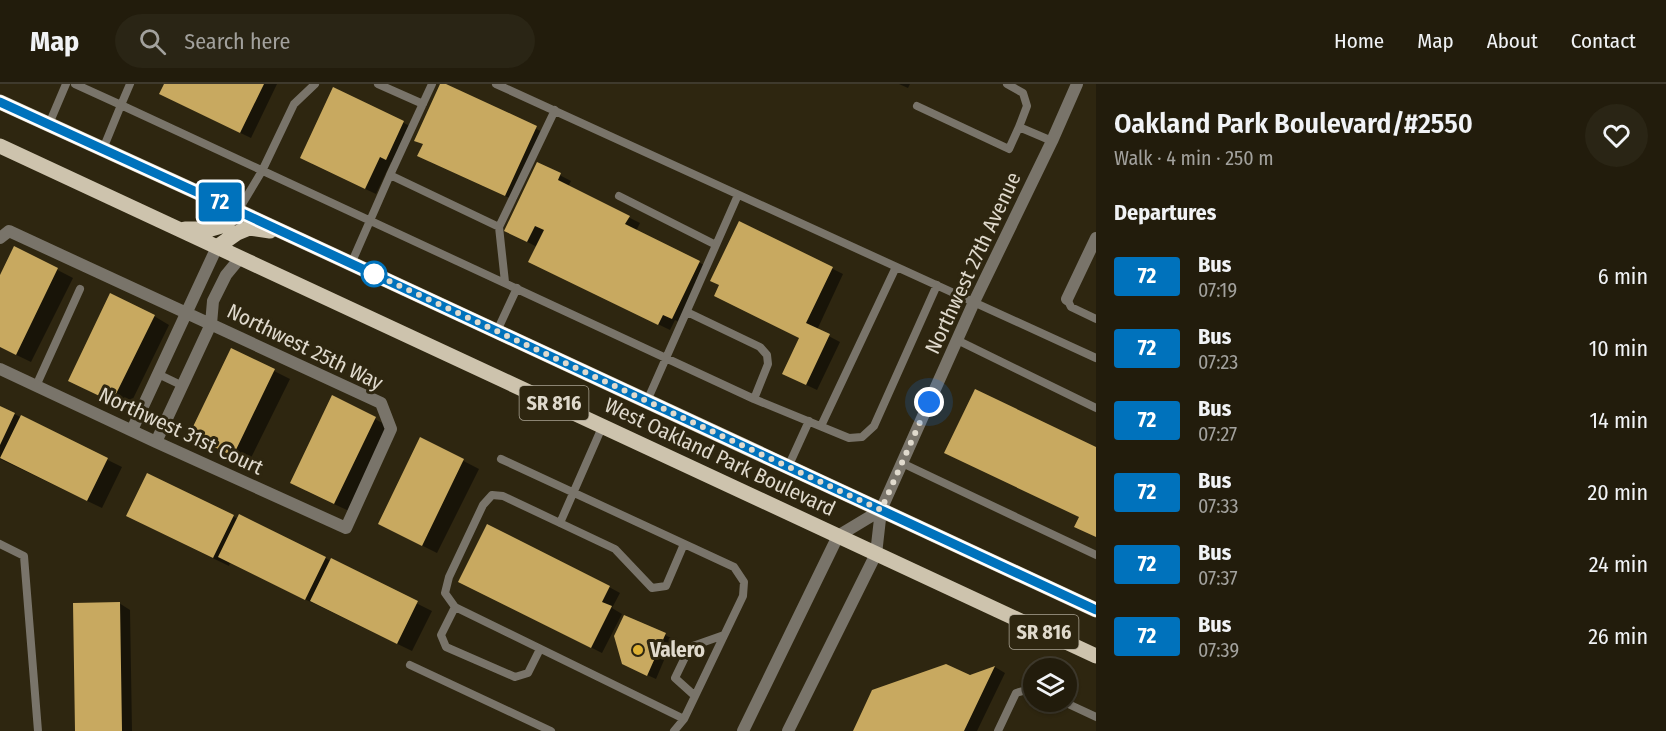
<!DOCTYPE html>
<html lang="en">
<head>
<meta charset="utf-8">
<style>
	:root { --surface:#221c0c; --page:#2a2515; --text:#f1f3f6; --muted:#a2a19d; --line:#3f3a2d }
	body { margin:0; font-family:"Fira Sans Condensed",sans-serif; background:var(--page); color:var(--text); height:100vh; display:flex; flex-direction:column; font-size:22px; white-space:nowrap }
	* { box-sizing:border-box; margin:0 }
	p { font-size:20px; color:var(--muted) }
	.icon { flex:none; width:33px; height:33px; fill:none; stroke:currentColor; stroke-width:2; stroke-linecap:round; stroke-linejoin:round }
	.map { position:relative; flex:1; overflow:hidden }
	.panel { display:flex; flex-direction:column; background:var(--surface); width:570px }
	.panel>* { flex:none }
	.badge { padding:0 12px; border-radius:4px; font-size:21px; line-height:39px }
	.tools { position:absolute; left:1023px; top:574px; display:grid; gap:12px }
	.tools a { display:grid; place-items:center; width:54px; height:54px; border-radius:50%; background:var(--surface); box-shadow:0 2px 4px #0004,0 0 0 2px var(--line); font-size:30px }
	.you { position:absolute; width:30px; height:30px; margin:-15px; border:4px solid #fff; border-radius:50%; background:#1a73e8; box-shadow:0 0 0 9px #1a73e833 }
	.map>.badge { position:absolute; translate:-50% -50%; box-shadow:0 0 0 3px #fff }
	h2 { padding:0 18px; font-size:22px; line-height:54px }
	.round { display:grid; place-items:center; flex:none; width:63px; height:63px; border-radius:32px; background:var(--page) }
	.overview { display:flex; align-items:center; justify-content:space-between; height:102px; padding:0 18px }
	h1 { font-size:28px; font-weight:600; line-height:45px }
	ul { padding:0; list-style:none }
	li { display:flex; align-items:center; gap:18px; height:72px; padding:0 18px }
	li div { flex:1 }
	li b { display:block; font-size:22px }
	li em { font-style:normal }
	li .badge { min-width:66px; font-weight:700; text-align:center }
	header { display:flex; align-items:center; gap:36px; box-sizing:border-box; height:84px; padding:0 30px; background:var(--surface); border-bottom:2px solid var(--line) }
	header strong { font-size:28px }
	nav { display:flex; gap:33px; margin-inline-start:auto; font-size:21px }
	.search { width:420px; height:54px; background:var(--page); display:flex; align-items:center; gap:15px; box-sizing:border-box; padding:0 21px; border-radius:33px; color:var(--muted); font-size:22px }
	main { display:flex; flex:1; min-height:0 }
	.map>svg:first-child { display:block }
	.shadow { fill:#0007 }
	.building { fill:#c8a960 }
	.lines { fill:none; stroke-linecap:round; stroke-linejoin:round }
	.lane { stroke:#79746a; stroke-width:8 }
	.street { stroke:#79746a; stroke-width:12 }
	.primary { stroke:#cdc3ad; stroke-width:15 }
	.line-casing { stroke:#fff; stroke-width:14 }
	.line { stroke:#0072bc; stroke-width:9 }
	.walk { stroke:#e0dacd; stroke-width:6; stroke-dasharray:0 10.8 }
	.stop-dot { fill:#fff; stroke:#0072bc; stroke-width:3 }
	.poi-dot { fill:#deb133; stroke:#2e2610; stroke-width:2 }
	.labels { text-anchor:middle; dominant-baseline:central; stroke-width:6; stroke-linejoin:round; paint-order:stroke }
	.shield { fill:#2e2610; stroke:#aba494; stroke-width:1.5 }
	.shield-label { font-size:20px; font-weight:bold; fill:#e0dacd }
	.street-label { font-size:21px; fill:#e0dacd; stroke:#2e2610 }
	.poi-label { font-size:21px; font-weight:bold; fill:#e0dacd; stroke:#2e2610; text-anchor:start }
</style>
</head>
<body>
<header>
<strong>Map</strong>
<div class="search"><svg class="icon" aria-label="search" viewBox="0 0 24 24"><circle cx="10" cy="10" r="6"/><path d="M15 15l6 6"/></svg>Search here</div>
<nav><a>Home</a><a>Map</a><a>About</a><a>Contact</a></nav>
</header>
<main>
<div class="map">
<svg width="1096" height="647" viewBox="0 0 1096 647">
	<rect width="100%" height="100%" fill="#2e2610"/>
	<path class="shadow" d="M165 0H277L251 54 172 16Z
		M442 0 547 50 516 117 430 78 424 61Z
		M899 0H910L908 4Z
		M334 5 414 44 397 81 391 78 376 110 312 80Z
		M538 80 571 97 568 103 640 139 636 147 710 184 683 240 675 236 670 246 541 183 537 163 516 152Z
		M740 139 843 190 817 246 840 258 817 306 794 295 801 254Z
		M15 164 73 194 31 278 0 263V195Z
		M154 232 169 241 128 325 85 305Z
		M232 266 290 295 248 380 206 359Z
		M333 313 390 343 349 427 306 407Z
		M0 323 122 383 102 424 0 375Z
		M421 355 479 385 437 469 395 448Z
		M148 391 238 435 325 474 432 527 412 567 230 479 229 482 143 440Z
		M471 503H609L620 509 612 524 622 530 602 569Z
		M119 519 130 526 132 647H77Z
		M665 551 673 555 656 595 632 584Z
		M995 583 1005 589 977 647H854L970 592Z"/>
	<path class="building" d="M164 0H264L240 49 159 10Z
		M440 0H446L537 42 505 112 417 72 423 60 414 57Z
		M333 3 404 37 386 76 380 73 365 105 300 74Z
		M537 78 561 89 558 96 630 132 625 140 700 177 672 235 663 231 658 241 528 178 544 146 535 142 527 158 504 147Z
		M739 137 833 183 806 239 830 250 806 301 782 290 799 254 714 212 719 201 710 197Z
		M14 162 58 184 16 271 0 263V191Z
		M110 209 155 231 112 318 68 297Z
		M231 264 275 285 233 372 189 351Z
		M975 305 1096 363V453L1074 443 1079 433 944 369Z
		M332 311 376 333 334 420 290 399Z
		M0 322 15 329 0 361Z
		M21 331 108 374 87 417 0 374Z
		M420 353 464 375 422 462 378 440Z
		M147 389 234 431 213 474 126 432Z
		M239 430 326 473 305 516 218 473Z
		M487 440 610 502 602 518 612 522 591 564 458 498Z
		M331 474 418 517 397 560 310 517Z
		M120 518 122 647H75L73 519Z
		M624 531 666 549 647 592 622 580 614 552Z
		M946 580 970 591 995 582 964 647H853L872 606Z"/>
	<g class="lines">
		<path class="lane" d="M75 0 121 21 103 65
			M130 0 121 21 754 315 849 354 862 353 874 342 937 201
			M378 0 423 20
			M496 0 1096 274
			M1007 0 1023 9 1027 22 1019 43
			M917 22 1009 65 1019 43 1052 57
			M49 40 66 0
			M390 91 432 0
			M619 112 716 161 738 111
			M238 127 262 87 294 20 315 0
			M499 143 555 26
			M351 180 390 91 499 143 505 198
			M1067 215 1071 223 1096 235
			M687 228 760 263 767 271 768 280 754 315
			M497 247 517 204
			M957 256 1096 324
			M158 290 183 302
			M36 302 80 205
			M647 317 716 161
			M603 341 560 439 503 412 492 411 483 421 449 493 445 509 455 523 684 635
			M821 342 896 183
			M501 375 734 483 744 498 743 512 684 635 674 647
			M902 379 1096 471
			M788 383 809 337
			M560 439 615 465 652 504 666 502 684 460
			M0 460 24 472 38 647
			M455 523 441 551 446 563 515 593 528 589 540 565
			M410 581 551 647
			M695 612 675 594 690 563 724 551
			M1064 618 1096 633
			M998 647 1016 609 1034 604"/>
		<path class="street" d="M0 154 9 147 381 319 391 345 346 444 156 358 0 285
			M1067 215 1096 154
			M132 346 217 163
			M156 358 211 240 213 217 226 191 240 174
			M743 647 838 452 881 426 974 218 1052 57 1077 0
			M788 647 876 470 881 426"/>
		<path class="primary" d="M0 18 238 127 1096 526
			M0 62 1096 572
			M185 145H211L225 141 238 127
			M217 163 237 149 249 144 270 147"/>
	</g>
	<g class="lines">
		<g class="line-casing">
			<path id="line" d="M0 18 238 127 1096 526"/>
		</g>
		<use href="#line" class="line"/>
		<path class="walk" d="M374 190 372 189 881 426 929 318"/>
	</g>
	<circle class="stop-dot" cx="374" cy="190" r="12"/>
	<circle class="poi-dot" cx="638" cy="566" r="6"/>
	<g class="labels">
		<g class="shield">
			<rect x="519.5" y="302" width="69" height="34" rx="4.5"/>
			<rect x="1009.5" y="531" width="69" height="34" rx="4.5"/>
		</g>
		<g class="shield-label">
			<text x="554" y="319">SR 816</text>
			<text x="1044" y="548">SR 816</text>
		</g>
		<g class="street-label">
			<text transform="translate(973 179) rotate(-65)">Northwest 27th Avenue</text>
			<text transform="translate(305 263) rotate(26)">Northwest 25th Way</text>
			<text transform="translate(181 347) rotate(25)">Northwest 31st Court</text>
			<text transform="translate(720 373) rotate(25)">West Oakland Park Boulevard</text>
		</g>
		<g class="poi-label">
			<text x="650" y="566">Valero</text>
		</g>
	</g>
</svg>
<div class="tools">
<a><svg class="icon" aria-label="layers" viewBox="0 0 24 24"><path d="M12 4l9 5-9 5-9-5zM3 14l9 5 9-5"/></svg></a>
</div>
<div class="you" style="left:929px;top:318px"></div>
<b class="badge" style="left:220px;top:118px;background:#0072bc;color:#fff">72</b>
</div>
<section class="panel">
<div class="overview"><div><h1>Oakland Park Boulevard/#2550</h1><p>Walk · 4 min · 250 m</p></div><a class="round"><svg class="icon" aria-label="heart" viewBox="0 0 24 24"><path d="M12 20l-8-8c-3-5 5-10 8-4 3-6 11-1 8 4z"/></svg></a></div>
<h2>Departures</h2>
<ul>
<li><span class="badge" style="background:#0072bc;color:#fff">72</span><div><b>Bus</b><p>07:19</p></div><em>6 min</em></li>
<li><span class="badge" style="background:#0072bc;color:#fff">72</span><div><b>Bus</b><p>07:23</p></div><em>10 min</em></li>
<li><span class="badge" style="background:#0072bc;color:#fff">72</span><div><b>Bus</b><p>07:27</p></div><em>14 min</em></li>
<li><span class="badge" style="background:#0072bc;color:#fff">72</span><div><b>Bus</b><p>07:33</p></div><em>20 min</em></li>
<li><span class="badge" style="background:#0072bc;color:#fff">72</span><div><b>Bus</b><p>07:37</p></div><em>24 min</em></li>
<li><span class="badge" style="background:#0072bc;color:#fff">72</span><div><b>Bus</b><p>07:39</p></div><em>26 min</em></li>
</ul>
</section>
</main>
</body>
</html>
